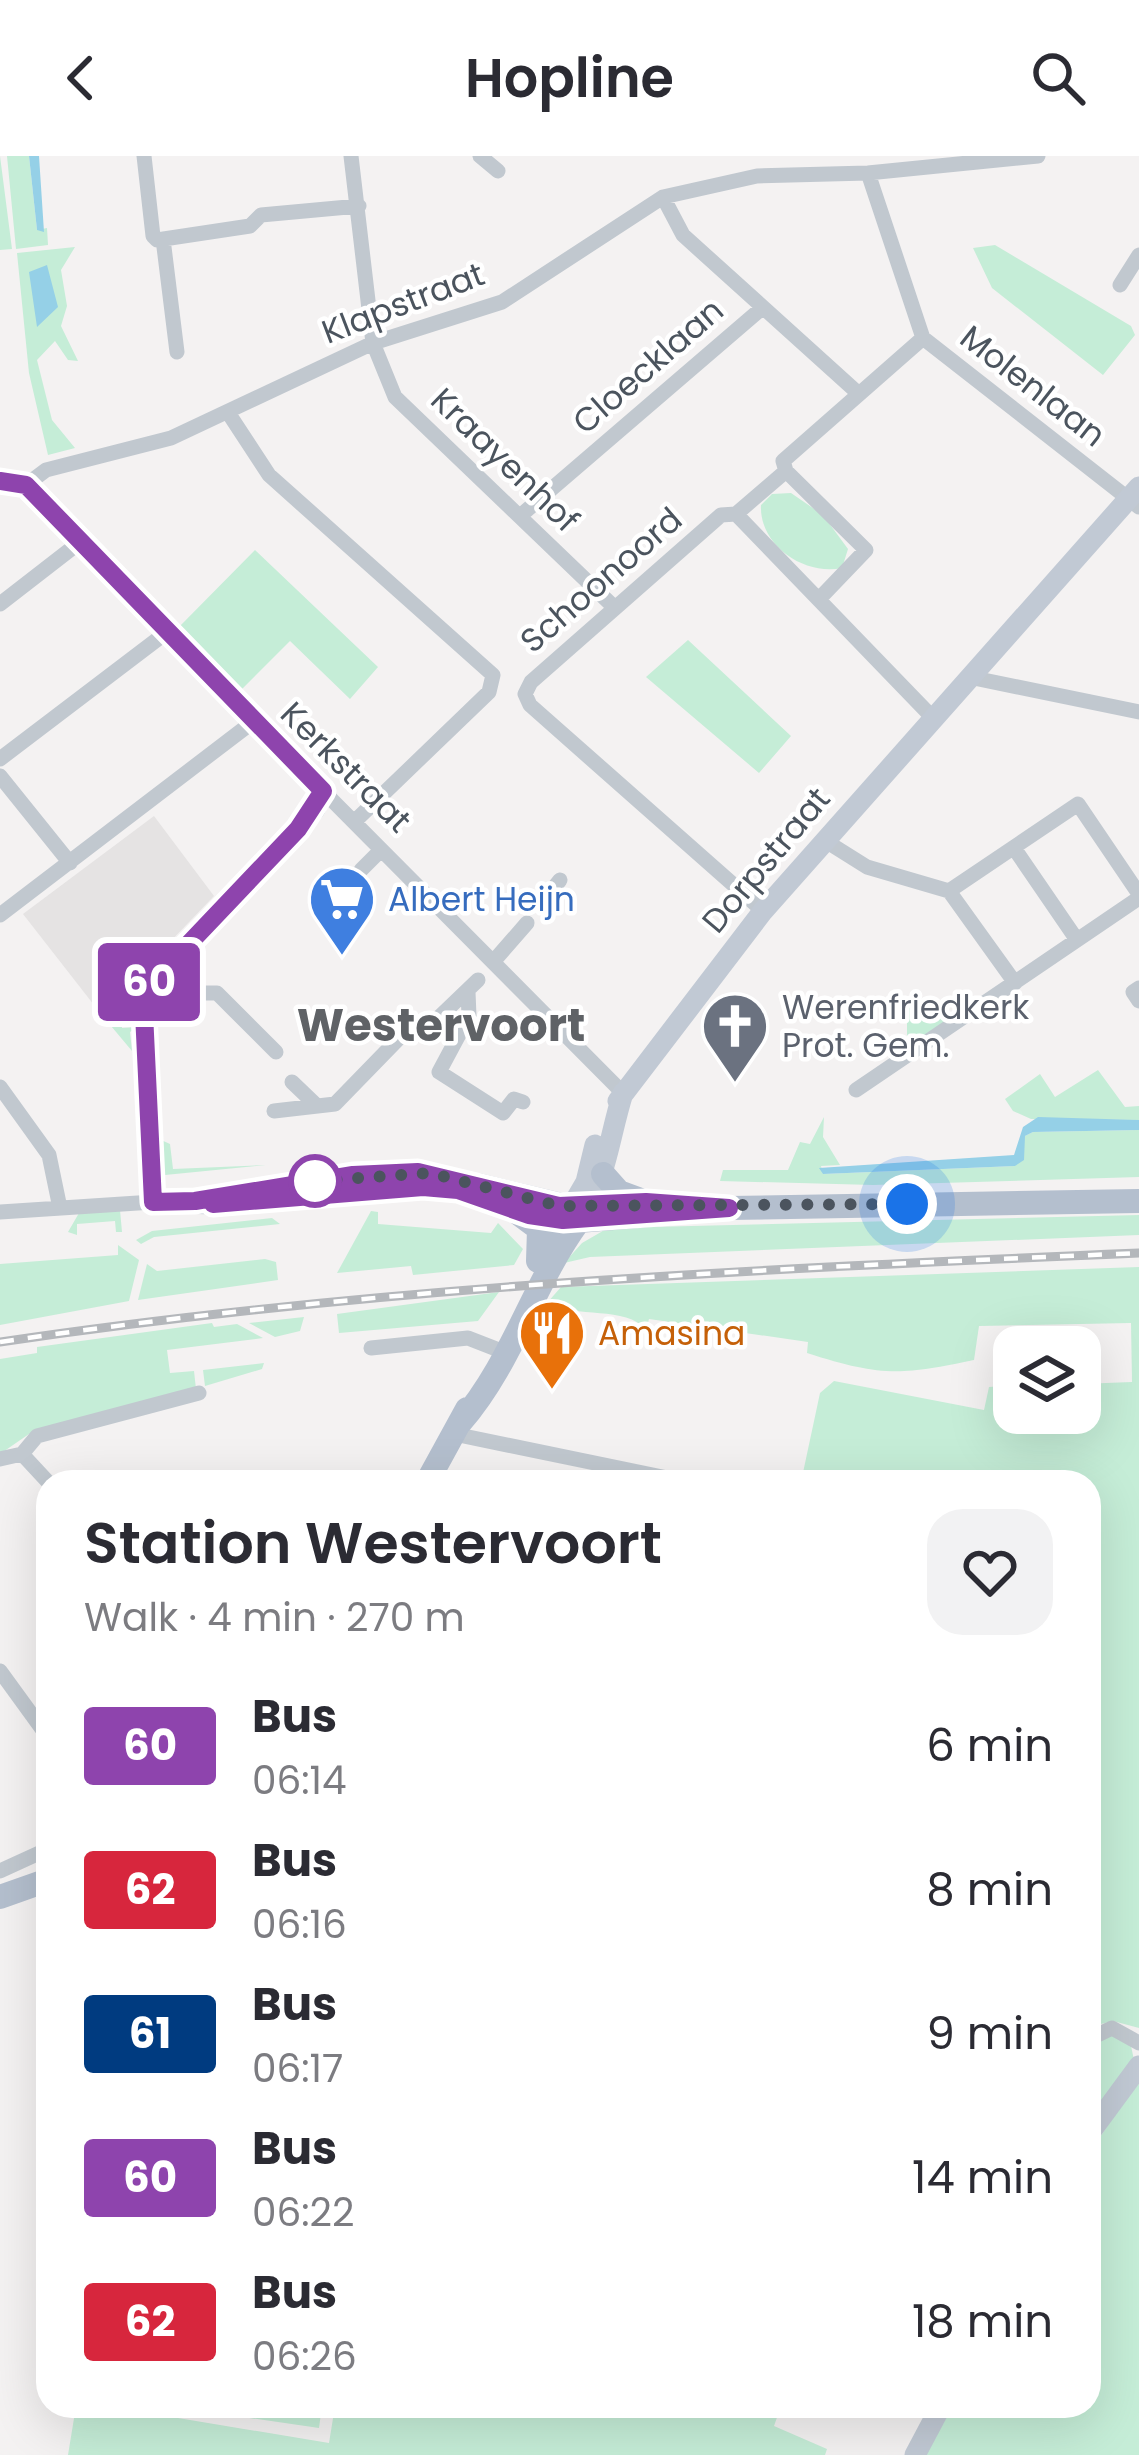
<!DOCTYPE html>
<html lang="en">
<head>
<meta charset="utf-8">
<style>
	:root { --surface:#fff; --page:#f2f2f3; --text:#2b2b33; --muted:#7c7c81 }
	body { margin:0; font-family:Poppins,sans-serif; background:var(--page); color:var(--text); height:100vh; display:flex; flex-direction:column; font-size:45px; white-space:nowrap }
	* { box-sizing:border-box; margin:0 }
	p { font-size:39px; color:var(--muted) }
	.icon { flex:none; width:66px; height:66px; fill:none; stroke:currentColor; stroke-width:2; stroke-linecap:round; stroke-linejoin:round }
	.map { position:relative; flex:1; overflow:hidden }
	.drawer { position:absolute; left:36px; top:1314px; width:1065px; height:948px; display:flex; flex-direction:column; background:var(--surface); border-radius:36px; box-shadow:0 12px 48px #0002 }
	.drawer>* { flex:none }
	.badge { padding:0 24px; border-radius:9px; font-size:42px; line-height:78px }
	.tools { position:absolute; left:993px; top:1170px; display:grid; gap:24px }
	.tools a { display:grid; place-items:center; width:108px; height:108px; border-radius:24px; background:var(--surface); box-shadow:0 12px 48px #0002; font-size:60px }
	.you { position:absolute; width:60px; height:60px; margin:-30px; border:9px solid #fff; border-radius:50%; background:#1a73e8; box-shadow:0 0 0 18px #1a73e833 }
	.map>.badge { position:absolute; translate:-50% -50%; box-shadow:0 0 0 6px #fff }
	.round { display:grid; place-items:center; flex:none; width:126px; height:126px; border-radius:36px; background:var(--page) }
	.summary { display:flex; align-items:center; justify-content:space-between; height:204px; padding:0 48px }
	h1 { font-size:57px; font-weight:600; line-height:90px }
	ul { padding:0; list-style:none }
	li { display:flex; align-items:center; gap:36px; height:144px; padding:0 48px }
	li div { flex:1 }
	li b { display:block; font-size:45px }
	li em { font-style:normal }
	li .badge { min-width:132px; font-weight:700; text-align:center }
	header { display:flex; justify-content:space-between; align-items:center; height:156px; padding:0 48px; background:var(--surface); font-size:54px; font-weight:600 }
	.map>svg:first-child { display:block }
	.education { fill:#e5e3e3 }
	.green { fill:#c5edd7 }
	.water { fill:#95d0e7 }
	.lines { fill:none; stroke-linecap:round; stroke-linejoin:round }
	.street { stroke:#c1c8cf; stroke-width:15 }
	.secondary { stroke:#c1c9d4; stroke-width:21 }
	.primary { stroke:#b4bfce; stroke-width:24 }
	.rail-casing { stroke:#b4b7bb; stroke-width:9 }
	.rail { stroke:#fff; stroke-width:4.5; stroke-dasharray:14; stroke-linecap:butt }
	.line-casing { stroke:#fff; stroke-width:27 }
	.line { stroke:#8e44ad; stroke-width:18 }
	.walk { stroke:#4b545e; stroke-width:12; stroke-dasharray:0 21.6 }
	.stop-dot { fill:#fff; stroke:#8e44ad; stroke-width:6 }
	.labels { text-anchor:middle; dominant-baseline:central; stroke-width:9; stroke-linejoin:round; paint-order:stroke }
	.street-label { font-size:33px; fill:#4b545e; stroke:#fff }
	.shop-label { font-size:33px; fill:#366cbe; stroke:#fff; text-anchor:start }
	.worship-label { font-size:33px; fill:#5b616d; stroke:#fff; text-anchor:start }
	.food-label { font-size:33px; fill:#c56008; stroke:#fff; text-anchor:start }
	.district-label { font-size:45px; font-weight:bold; fill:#5f6266; stroke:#fff }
</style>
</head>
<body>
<header><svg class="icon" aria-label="back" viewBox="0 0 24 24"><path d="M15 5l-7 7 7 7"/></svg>Hopline<svg class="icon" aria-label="search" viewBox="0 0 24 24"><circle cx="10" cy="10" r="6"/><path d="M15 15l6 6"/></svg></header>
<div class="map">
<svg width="1139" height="2299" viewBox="0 0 1139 2299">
	<rect width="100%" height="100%" fill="#f4f2f2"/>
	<path class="education" d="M154 660 214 740 101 858 23 758Z"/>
	<path class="green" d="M0 0 12 93 0 94Z
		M7 0H29L37 74 47 72 48 89 16 93Z
		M995 89 1131 170 1135 179 1103 219 992 132 973 92Z
		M75 91 61 114 67 150 61 170 78 205 68 204 55 185 37 204 52 264 75 292 48 299 29 217 17 97Z
		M791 337 823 359 848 393 842 412C805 420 759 390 761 349L772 338Z
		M255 394 378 511 350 543 290 485 241 534 179 471Z
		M688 484 791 580 759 617 646 521Z
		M133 827 131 853 121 854 122 872 137 871 130 876 132 895 101 858Z
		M907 843 957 862 907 896Z
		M1098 914 1125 951 1139 950V964L1031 963 1013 955 1005 943 1040 918 1055 941Z
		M824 961 823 981 840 1009 821 1010 823 1018 1015 1010 1025 980 1033 976 1139 974V1021L873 1029 720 1025 723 1014H788L800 986 810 988Z
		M159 983 170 988 173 1013 266 1009 165 1019Z
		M120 1054 122 1076H116L115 1065 77 1068V1079L68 1076 79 1057Z
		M371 1055 378 1056V1068L491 1077 498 1067 523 1093 514 1109 413 1119 411 1110 337 1117Z
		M1139 1059V1079L590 1101 564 1107 582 1087 608 1072Z
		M272 1062 280 1068 154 1081 141 1088 136 1084 152 1075Z
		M118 1089 139 1104 129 1145 0 1169V1108L118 1099Z
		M265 1103 276 1106 278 1124 138 1144 147 1108 157 1115Z
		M1139 1111V1872L1113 1865 1089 1871V1326H801L820 1237 834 1225 984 1254 989 1231 1014 1229V1257H1080V1228L1132 1226 1131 1167 979 1170 974 1204C900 1220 879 1220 807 1197L808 1186 649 1163 646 1174C626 1149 576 1163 547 1147L561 1131Z
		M499 1136 478 1165 339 1177 337 1158Z
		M304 1161 300 1175 275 1181 249 1167Z
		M212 1167 214 1171 237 1168 263 1182 167 1194 170 1217 194 1215 196 1233 29 1278 0 1298V1203L37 1197V1191Z
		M264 1207 262 1213 205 1230 203 1214Z
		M1112 1879 1131 1890 1134 1904 1089 1964V1890Z
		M1139 1924V2299H925L953 2250H1089V1997Z
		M76 2250H106L329 2287 335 2250H781L774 2270 827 2293 825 2299H68Z
		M167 2250H322L319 2272Z"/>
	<path class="water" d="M29 0H39L44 76 37 74Z
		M47 109 58 151 37 171 29 116Z
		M1038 961 1139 964V974L1033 976 1025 980 1024 1004 1015 1010 823 1018 819 1012 1014 999 1023 971Z"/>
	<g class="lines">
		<path class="street" d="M144 0 153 80 157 84 250 70 261 59 359 50
			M351 0 373 187 395 241 615 452
			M480 0 498 15
			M868 17 923 182 1139 351
			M663 41 683 79 859 238
			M163 83 177 196
			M1120 129 1139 99
			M229 258 269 319 493 519 489 536 354 666
			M786 315 866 394 820 442
			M26 329 46 314 171 282 373 187 502 146 663 41 757 20 868 17 1038 0
			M736 358 786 315 783 305 923 182
			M520 360 761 153
			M0 448 80 386
			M969 521 1139 556
			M0 603 167 476
			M0 620 70 707
			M323 635 623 937
			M824 684 867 711 949 735 1015 827
			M1014 692 1077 784
			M361 714 381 694
			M949 735 1078 648 1139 738
			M541 748 560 724
			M763 755 530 549 525 538 531 526 721 359 736 358 933 562
			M0 759 254 565
			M181 790 191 800 192 837H217L276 896
			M493 806 527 767
			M1139 832 1133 836 1139 845
			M468 836 469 860 439 916 503 957 514 943 523 946
			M292 926 316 949
			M0 931 49 999 60 1052
			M856 934 1139 742
			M274 955 335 948 406 875 431 869 478 824
			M0 1056 153 1046
			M371 1192 468 1182 509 1198
			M454 1278 677 1324
			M22 1298 48 1326
			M0 1303 22 1298 37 1280 199 1237
			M0 1515 48 1581
			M0 1715 48 1693
			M1089 1883 1112 1872 1139 1887"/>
		<path class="secondary" d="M0 325 26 329 323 635 315 653 143 835 153 1046 213 1048 432 1031 483 1041 529 1059 579 1065C606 1027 609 981 623 937
			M618 945 763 755 1139 331
			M302 1026 383 1017 444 1020
			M480 1028 572 1050 586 1026 595 989
			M1089 1978 1139 1910
			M915 2299 941 2250"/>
		<path class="primary" d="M603 1018 619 1036 638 1043
			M515 1055 539 1073 538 1105
			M555 1077 572 1050 655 1047
			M460 1267C513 1206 532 1129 579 1065L729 1052 1139 1045
			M427 1326 467 1253
			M0 1741 48 1724"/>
		<g class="rail-casing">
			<path id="rail" d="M0 1186C378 1130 757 1113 1139 1097"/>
		</g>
		<use href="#rail" class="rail"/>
	</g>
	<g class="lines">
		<g class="line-casing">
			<path id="line" d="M0 325 26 329 323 635 298 673 143 836 153 1046 195 1045 353 1019 418 1016 559 1050 646 1046 729 1052 563 1064 529 1059 458 1034 423 1031 213 1048"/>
		</g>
		<use href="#line" class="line"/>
		<path class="walk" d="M315 1025 430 1017 559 1050 907 1048"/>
	</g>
	<defs>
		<g id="supermarket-pin" transform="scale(3.45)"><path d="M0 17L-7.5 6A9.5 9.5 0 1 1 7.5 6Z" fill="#3f7fe0" stroke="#fff"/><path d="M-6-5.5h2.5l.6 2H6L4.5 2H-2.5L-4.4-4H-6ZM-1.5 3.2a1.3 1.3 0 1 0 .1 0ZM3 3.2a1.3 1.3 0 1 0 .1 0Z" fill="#fff"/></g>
		<g id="church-pin" transform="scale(3.45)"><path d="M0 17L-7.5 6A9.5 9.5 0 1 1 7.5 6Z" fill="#6b7280" stroke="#fff"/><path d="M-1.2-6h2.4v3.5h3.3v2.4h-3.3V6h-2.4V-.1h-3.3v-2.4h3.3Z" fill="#fff"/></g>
		<g id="restaurant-pin" transform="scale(3.45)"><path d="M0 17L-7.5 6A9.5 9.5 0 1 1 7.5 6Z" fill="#e8710a" stroke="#fff"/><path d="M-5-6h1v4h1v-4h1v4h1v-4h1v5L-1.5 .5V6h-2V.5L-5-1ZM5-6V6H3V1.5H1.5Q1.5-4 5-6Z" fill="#fff"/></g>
	</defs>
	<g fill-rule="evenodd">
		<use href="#supermarket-pin" x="342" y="743"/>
		<use href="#church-pin" x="735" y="870"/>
		<use href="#restaurant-pin" x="552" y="1177"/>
	</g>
	<circle class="stop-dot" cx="315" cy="1025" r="24"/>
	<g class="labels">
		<g class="street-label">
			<text transform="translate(403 147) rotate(-21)">Klapstraat</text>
			<text transform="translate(648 210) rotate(-41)">Cloecklaan</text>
			<text transform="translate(1033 230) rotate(38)">Molenlaan</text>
			<text transform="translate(505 304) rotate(44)">Kraayenhof</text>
			<text transform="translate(601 424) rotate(-41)">Schoonoord</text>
			<text transform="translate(346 611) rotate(45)">Kerkstraat</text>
			<text transform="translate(766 704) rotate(-50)">Dorpstraat</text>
		</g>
		<g class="shop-label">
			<text x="388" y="743">Albert Heijn</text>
		</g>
		<g class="worship-label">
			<text x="782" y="851">Werenfriedkerk<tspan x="782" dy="38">Prot. Gem.</tspan></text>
		</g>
		<g class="food-label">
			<text x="598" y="1177">Amasina</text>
		</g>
		<g class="district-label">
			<text x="441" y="869">Westervoort</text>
		</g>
	</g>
</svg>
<div class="tools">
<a><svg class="icon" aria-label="layers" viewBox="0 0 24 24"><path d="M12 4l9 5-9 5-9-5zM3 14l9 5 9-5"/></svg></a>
</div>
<div class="you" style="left:907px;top:1048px"></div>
<b class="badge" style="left:149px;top:826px;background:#8e44ad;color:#fff">60</b>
<section class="drawer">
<div class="summary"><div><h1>Station Westervoort</h1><p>Walk · 4 min · 270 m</p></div><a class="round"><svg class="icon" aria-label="heart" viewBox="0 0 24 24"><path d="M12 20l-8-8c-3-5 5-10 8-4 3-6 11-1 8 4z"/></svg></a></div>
<ul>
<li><span class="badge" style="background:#8e44ad;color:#fff">60</span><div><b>Bus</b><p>06:14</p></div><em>6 min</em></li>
<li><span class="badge" style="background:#d7263d;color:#fff">62</span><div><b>Bus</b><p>06:16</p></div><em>8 min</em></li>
<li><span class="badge" style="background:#003b80;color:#fff">61</span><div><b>Bus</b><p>06:17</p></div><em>9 min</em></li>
<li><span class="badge" style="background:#8e44ad;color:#fff">60</span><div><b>Bus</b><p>06:22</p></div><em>14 min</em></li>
<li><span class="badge" style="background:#d7263d;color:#fff">62</span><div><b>Bus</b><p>06:26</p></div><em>18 min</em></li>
</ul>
</section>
</div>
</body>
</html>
